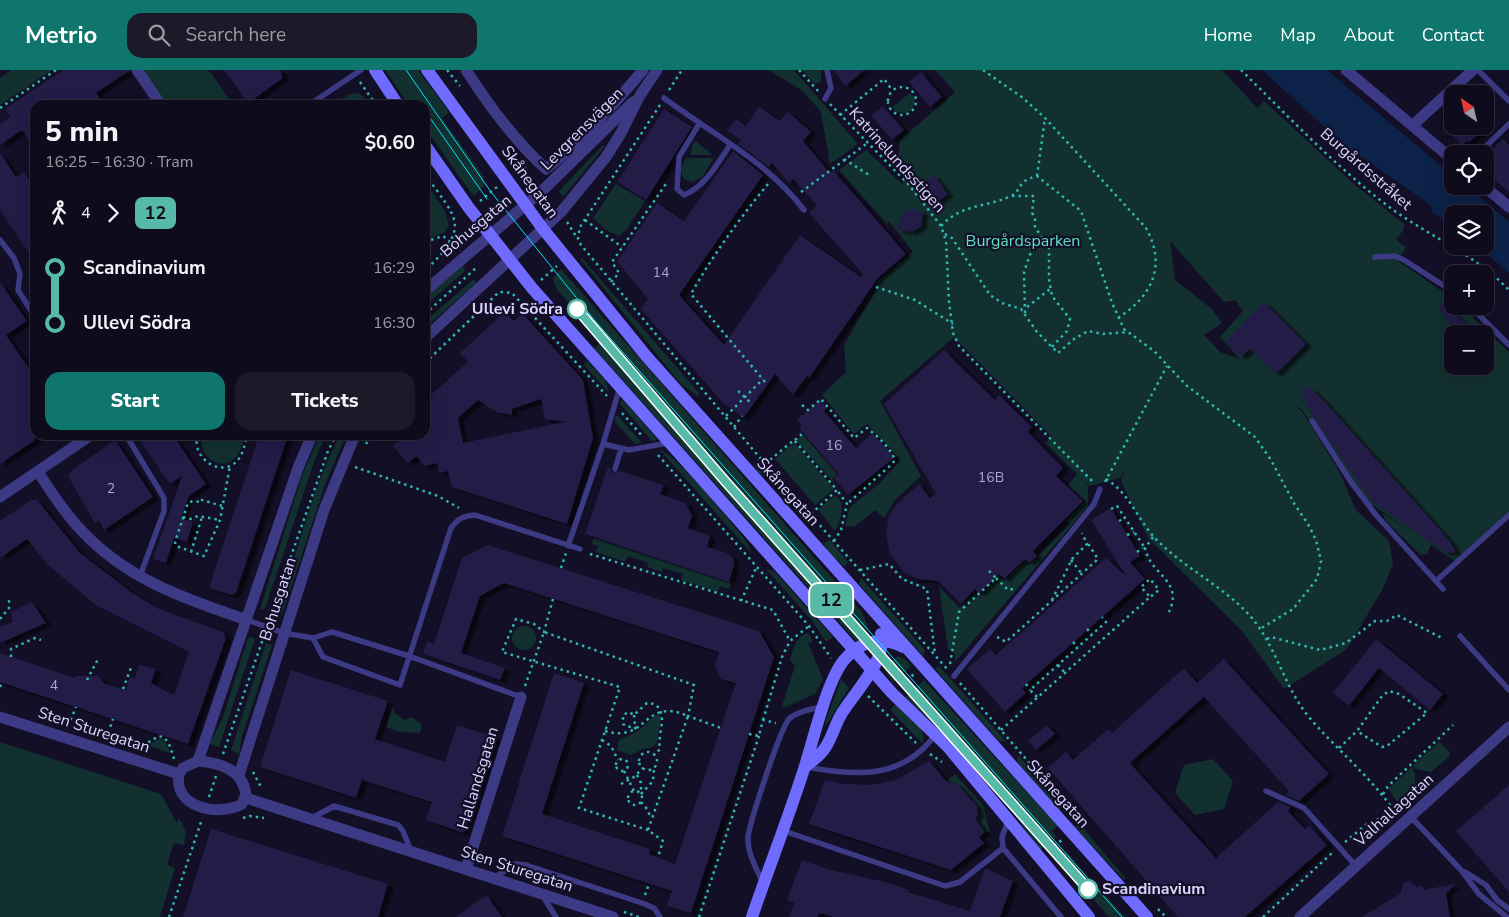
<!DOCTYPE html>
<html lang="en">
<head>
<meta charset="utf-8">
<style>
	:root { --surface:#0e0b1c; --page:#1c1929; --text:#f1f3f6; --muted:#9b9ba3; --line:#2e2b3b; --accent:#0f766e }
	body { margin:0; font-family:"Nunito Sans",sans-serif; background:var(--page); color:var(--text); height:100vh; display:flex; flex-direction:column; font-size:19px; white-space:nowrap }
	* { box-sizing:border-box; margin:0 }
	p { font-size:16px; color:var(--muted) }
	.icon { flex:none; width:28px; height:28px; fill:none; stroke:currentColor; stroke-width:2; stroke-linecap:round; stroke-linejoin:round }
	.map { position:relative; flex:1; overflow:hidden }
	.panel { position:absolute; left:30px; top:30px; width:400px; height:340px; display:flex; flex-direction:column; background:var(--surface); border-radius:15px; box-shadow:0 5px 20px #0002,0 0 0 1px var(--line) }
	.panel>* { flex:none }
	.badge { padding:0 10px; border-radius:8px; font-size:18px; line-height:32px }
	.needle { width:32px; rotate:326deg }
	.buttons { position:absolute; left:1444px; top:15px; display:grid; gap:10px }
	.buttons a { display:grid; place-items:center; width:50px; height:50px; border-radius:10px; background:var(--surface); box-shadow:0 5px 20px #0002,0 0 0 1px var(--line); font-size:25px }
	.map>.badge { position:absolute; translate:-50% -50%; box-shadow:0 0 0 2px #fff }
	.legs { display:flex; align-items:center; gap:8px; height:55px; padding:0 15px; font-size:16px }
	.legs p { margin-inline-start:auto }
	.head { display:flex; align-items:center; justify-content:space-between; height:85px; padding:0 15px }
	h1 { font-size:28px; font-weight:800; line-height:38px }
	.primary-button { display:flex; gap:10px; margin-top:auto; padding:10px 15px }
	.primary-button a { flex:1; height:58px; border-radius:15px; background:var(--accent); color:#fff; font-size:20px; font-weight:800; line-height:58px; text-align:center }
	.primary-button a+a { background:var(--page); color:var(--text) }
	ul { padding:0 15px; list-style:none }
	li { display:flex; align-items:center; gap:18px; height:55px; font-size:19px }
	li i { display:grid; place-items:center; width:8px; height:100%; margin:0 6px; background:currentColor }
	li i::after { content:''; width:12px; height:12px; margin:-6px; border:4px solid; border-radius:50%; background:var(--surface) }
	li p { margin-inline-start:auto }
	li:first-child i { background:linear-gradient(#0000 50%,currentColor 0) }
	li:last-child i { background:linear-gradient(currentColor 50%,#0000 0) }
	header { display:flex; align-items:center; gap:30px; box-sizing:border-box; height:70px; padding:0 25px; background:var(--accent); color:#fff }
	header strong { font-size:24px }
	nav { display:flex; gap:28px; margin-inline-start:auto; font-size:18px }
	.search { width:350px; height:45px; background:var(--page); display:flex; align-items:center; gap:12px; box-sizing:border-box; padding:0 18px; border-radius:15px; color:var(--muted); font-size:19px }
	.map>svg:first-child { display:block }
	.green { fill:#12302f; fill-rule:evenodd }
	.water { fill:#0c2248 }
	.building { fill:#241b47; fill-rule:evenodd; filter:url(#shadow) }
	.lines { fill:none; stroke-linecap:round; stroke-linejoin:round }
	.path { stroke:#2fb8b0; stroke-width:2.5; stroke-dasharray:2.5 4; stroke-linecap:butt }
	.lane { stroke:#3d3a85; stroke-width:5.5 }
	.street { stroke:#3d3a85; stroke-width:11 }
	.secondary { stroke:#6f6bff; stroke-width:12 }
	.tram { stroke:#00e5ff; stroke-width:1 }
	.line-1-casing { stroke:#fff; stroke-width:11 }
	.line-1 { stroke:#57b9a8; stroke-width:8 }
	.stop-1-dot { fill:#fff; stroke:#57b9a8; stroke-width:2.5 }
	.labels { text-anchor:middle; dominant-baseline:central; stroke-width:4.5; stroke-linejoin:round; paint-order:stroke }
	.number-label { font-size:14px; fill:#aca6d1 }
	.street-label { font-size:16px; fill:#d9d4ff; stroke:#130f26 }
	.park-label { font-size:16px; fill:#5fe0c0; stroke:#130f26 }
	.stop-label { font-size:16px; font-weight:bold; fill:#d9d4ff; stroke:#130f26; text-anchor:end }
</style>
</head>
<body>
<header>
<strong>Metrio</strong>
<div class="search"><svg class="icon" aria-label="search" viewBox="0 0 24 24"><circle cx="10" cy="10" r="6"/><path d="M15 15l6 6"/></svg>Search here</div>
<nav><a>Home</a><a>Map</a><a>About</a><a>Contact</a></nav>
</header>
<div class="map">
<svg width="1509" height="847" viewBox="0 0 1509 847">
	<defs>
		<filter id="shadow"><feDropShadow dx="5.5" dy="3" stdDeviation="1" flood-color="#0009"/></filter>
	</defs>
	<rect width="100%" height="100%" fill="#130f26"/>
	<path class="green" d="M11 0H52L0 35V8Z
		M141 0H206L211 3 233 35H164Z
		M385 0H418L449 42 442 48 484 107V116L474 126 471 123 425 58V35H409Z
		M769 0H794L858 74 830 94 821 42 803 21Z
		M802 0H821V12L815 14Z
		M935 0H1222L1274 56 1258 38 1264 31 1355 115 1404 154V159L1396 170 1406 177 1398 191 1452 228V236H1461L1509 282V443L1455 491 1431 475 1427 484 1421 485 1386 451 1382 443 1411 461 1362 428 1302 340 1293 334 1302 342 1339 401 1356 440 1389 471 1393 494 1382 520 1347 579 1284 619 1242 561 1148 468 1121 411 1125 399 1120 408 1089 416 1078 405 1088 416V436L955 592V583L948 579 939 517 960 538 974 523 979 527 999 506 1004 511 1024 491 1029 495 1070 454 1066 450 1085 431 1068 415 1077 404 1045 373 1052 367 954 267 880 331 921 406 894 431 884 448 875 440 854 457 845 456 850 437 878 415 900 391 867 354 854 364 822 325 846 302 844 275 876 219 878 210 913 182 889 151 887 154 839 100 866 80 902 114 905 107 897 99 900 70 955 22ZM1170 171 1224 232 1235 230 1243 241 1220 267 1240 289 1220 282 1204 265 1222 253 1212 239 1175 210ZM1452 264H1485V296H1452Z
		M359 23 370 33 367 35H333L350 24Z
		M910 23 915 29 912 40 906 43 896 42 892 37Z
		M694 70 712 84V85H690Z
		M602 76H605L563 127 559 121Z
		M686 88H714L703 106 693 112 685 110C678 102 682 95 686 88Z
		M425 111 445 141 449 156 445 162 425 171Z
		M616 114 645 131 627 159 619 166 606 160 593 148Z
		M582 188 699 323V327L680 313 580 189Z
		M463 196 465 201 425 236V228Z
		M561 199 862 542 868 558 862 569 857 572 594 278 601 272 556 218 553 208Z
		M474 209 476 213 425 258V251Z
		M587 291 606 311 609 323 585 296 584 294Z
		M622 329 658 370 652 371 620 334Z
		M615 346H618L642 373 635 374 615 352Z
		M203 365H245C243 371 242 379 238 384 224 406 196 387 203 365Z
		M320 365H326L314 392 268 530 264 540 260 539 303 403Z
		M340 365H346L326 412 283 542 280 545 276 544C297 484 311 421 340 365Z
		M803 365 837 404 832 409 837 416 798 373 797 369Z
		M794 372 834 419 815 435 775 389Z
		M660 380C674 382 734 456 747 472L752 484Z
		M758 388 779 412V415L758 403 755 395Z
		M835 425C846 433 842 450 835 461L818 440Z
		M594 468 731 513 729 519 720 516 718 522 681 510 683 504 663 498 662 502 647 497 648 493 628 486 625 492 596 482 598 476 592 474Z
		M830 470 848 492 845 497 827 481 824 473Z
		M766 499 775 502 833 567 826 572 813 552Z
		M861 508 920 574 925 580 923 586 859 514Z
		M512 568a12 12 0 1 1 24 0a12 12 0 1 1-24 0Z
		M808 563 813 571 808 573 823 609 815 624 783 638 782 636 795 596 790 590C793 580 796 565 808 563Z
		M252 567 255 569 219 677 210 674 211 671 222 650 248 568Z
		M266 573 272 575 242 667 239 684 231 680Z
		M898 586 906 590 911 596 893 612 884 599 885 595Z
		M939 596 1004 669 1006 672 998 670 935 599Z
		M841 609 849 618 827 654 825 653Z
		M924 610 1058 756 1052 761 1057 767 1040 780 1017 748 943 663 905 628Z
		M896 633C905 643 930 659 922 673L890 640Z
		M393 636 395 643 404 650 412 647 422 655 420 663 400 662 386 657Z
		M657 644 661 646 657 673 651 678H645L631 685 616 680 618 678V671L638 661Z
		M161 668 165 671 170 683 147 675Z
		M0 672 161 724 177 753 179 748 186 761 184 775 174 773 167 795 175 798 160 847H0Z
		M1439 672 1450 682 1449 687 1431 702 1415 699 1413 695Z
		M1018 685 1061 734 1060 741 1019 694 1017 690Z
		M1213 689 1233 711 1224 739 1195 745 1175 723 1184 695Z
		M1412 697 1415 704V717L1401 730 1397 731 1388 719Z
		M955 704 983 735 990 762H986L975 749 979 745C975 727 962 718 946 711Z
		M1073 755 1082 757 1122 804 1125 807 1124 810Z
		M1066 781 1073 790 1125 847H1109L1058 788Z"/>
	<path class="water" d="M1262 0H1327L1452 105V116H1466L1509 152V203L1477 176H1485V144H1452V156L1432 142 1431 135 1347 77Z"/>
	<path class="building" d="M63 0H130L96 23 104 35H35V80L22 60 0 75V54L10 47 5 39Z
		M224 0H280L283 8 251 31H247Z
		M833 0H864L846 16Z
		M921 2 942 27 930 37 909 12Z
		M883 36 904 60 892 70 871 45Z
		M759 37 780 51 788 42 811 62 803 71 830 103 833 100 906 184 878 208 809 308 807 306 793 325 775 304 744 347 724 334 641 239 648 229 617 191 657 133 684 151 733 81 763 105 679 225 724 275 800 165 861 207 863 204 809 143 817 135 793 109 789 113 772 93 769 97 738 74 741 70 727 61 736 49 746 56Z
		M664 39 692 57 646 130 617 112Z
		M1443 56H1489L1468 73 1467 71 1462 75Z
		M1503 69 1509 75V122L1485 102V86Z
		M0 83 16 107 24 102 35 118V192L0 140Z
		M934 105 948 124 932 136 918 117Z
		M912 139 923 142 921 157 911 162 897 160 902 143Z
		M0 212 27 251 6 265 35 307V370L0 394Z
		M1264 232 1306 274 1276 304 1250 279 1241 287 1225 272Z
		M1443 234 1478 264H1460L1438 239Z
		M505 242 514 251 522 243 583 310 593 368 567 454 452 417 448 401 439 403 437 393 425 396 416 386 408 393 393 376 405 365H425V347L432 341 425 330 468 292 460 283ZM541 329 545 349 565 352 463 373 458 348 478 330 496 342 512 345V339Z
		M944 280 995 330 999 325 1032 357 1028 362 1063 398 1056 406 1083 431 1033 481 1037 486 1029 493 1025 489 1004 509 999 504 979 524 975 519 961 534 938 511 917 509 904 502 890 484 886 464 889 446 897 434 919 414 930 428 936 424 884 334Z
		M1302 317 1312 319 1324 331 1450 471 1456 483 1445 482 1371 430 1313 347 1303 325Z
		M820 330 827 338 824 341 856 378 872 363 895 387 848 425 834 408 839 404 799 358 802 356 797 350Z
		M136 365H173L206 414 189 426 181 449 193 452 187 472 174 468 166 493 153 489 182 406 170 414Z
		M259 365H288L236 523 232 525 209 518Z
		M115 370 153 427 104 460 99 451 95 453 68 406 72 400Z
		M608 397 613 403 619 401 664 415 660 424 686 433 692 446 688 458 710 466 707 477 727 483 733 488 734 495 729 512 585 464Z
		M31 430H37L80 483 131 522 157 538 223 562 226 568 188 674 0 612V583L75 608V606H98L105 614 126 620 130 607 135 608 139 595 156 599 151 613 174 625 189 582 97 536 48 495 27 469 0 488V451Z
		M1111 438 1140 486 1130 492 1145 509 1022 618 1026 623 1005 642 967 599 990 579 996 585 1106 488 1126 506 1091 450Z
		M488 475 759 561 774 587 691 843 667 836 672 821 502 766 554 603 584 613 542 744 650 779 649 784 675 794 736 613 721 609 715 596 719 582 504 513 480 526 461 583 505 598 500 610 423 584 427 571 434 574 462 488Z
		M32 532 46 553 0 573V557L13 552 11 542Z
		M1376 569 1443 624 1430 640 1379 598 1349 636 1333 623Z
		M1224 589 1329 704 1299 731 1286 725 1289 721 1204 627 1130 693 1216 788 1278 732 1291 737 1288 741 1305 759 1309 755 1327 775 1245 847H1178L1048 698 1066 682 1073 690 1108 659 1112 663 1184 598 1197 613Z
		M291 600 388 631 375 669 445 692 457 655 495 667 464 763 426 750 432 732 362 710 356 728 260 697Z
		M1047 655 1055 664 1036 680 1028 671Z
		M929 691 947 712 957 714 977 736 978 745 975 749 985 762 979 767 984 773 951 800 809 754 825 710 844 714 871 715 896 710Z
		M1509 715V822L1456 761Z
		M211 759 388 814 378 847H183Z
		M802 790 827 799 889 813 909 820 908 822 970 841 985 798 1013 811 1000 847H834L819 843 818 847H789L794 833 787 830Z
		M1409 811 1418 817 1422 815 1424 820 1455 814 1446 824 1450 847H1362L1400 824 1403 814Z
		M487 825 502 847H455Z"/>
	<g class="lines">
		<path class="path" d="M447 0 460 16
			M799 0 818 21
			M983 0 1023 28 1045 48 1146 158C1167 196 1152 226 1118 248
			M1241 0C1287 45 1333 94 1384 133 1425 165 1473 182 1509 220
			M360 12 376 35
			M888 31a14 14 0 1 1 28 0a14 14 0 1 1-28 0Z
			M669 20 682 0
			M830 34 909 115 941 156 946 171 949 232 953 263 959 276 1094 413
			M660 35 580 157 578 169 581 175 755 382 948 600
			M0 38 56 0
			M840 45 884 9 892 20
			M515 88 527 100
			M844 89 869 105
			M425 104C457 150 472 155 425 201
			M1037 106 1045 48
			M801 122 866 74
			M1012 126H1034L1032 143 1035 147V157L1049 178V209L1052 226 1070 249 1067 261 1052 277
			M480 131 497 117
			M585 150 622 177
			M567 152 577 168
			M941 156C963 133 985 138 1011 126 1022 121 1016 111 1037 106L1081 141 1112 233 1124 259 1154 281 1187 316 1255 367 1271 390 1295 435 1308 454 1316 470 1321 491 1317 509 1293 539 1260 559
			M945 164 952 168 990 225 1002 233 1021 239 1037 262 1058 283 1074 269 1088 261 1103 264 1127 262
			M425 172 443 166 458 178
			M541 210 557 196
			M611 212 619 203 612 192 668 111
			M876 217 915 230 953 254
			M1027 237 1050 219
			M1025 243 1024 202 1033 176 1040 167
			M425 244 477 197
			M425 293 499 222 512 223 607 326
			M765 312 691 224C713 185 739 149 768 114
			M738 321 751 333
			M802 335 808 340 821 329 854 368 867 358C878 367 889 376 895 390L892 394 847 434
			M622 343 643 367
			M726 346 763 309
			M734 357 742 346
			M198 365C190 386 220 409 237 391 243 385 245 373 247 365
			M795 370 803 363
			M366 374 371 365
			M658 385 809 556 831 588
			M765 394 794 370 837 420 811 444
			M355 397 438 426 459 438
			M1106 409C1129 423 1137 448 1154 467 1183 498 1224 516 1251 547 1276 576 1284 616 1308 646 1336 679 1370 706 1395 742
			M1105 412 1167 296
			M222 436 202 430V432L193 431 188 433 175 472 176 476 204 486 220 450 230 396
			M1111 439 1117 436 1145 478
			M183 447 190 449 198 446 220 450
			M1119 451 1125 448
			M1127 465 1134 462
			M1153 467 1145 478C1150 505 1184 510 1169 542
			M834 471 841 460 847 434 837 420
			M191 482 202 447
			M1137 482 1143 478
			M590 484 773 540 790 571
			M1071 490 1082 504
			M561 498 566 483
			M860 500 889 494 902 509 927 519 935 584
			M996 508 1008 520 1013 519
			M553 529 544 562 534 554 516 549 502 582 620 617 579 738 648 760
			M1052 530 1072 489 1087 474 1082 463
			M741 531 757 496
			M0 549 9 538V527
			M269 549 328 381 336 365
			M1087 559 1092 564
			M997 567 1006 572 1098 489 1087 472
			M1267 569 1271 567 1320 580 1346 573 1375 551H1387L1397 545 1442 568
			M1073 572 1078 577
			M11 587V579L35 568 41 570
			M950 594 959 542 996 508 989 501
			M1058 595 1065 603
			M87 610 99 587
			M960 613 1045 711
			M1026 614 1030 620
			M902 615 914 604
			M525 616 544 562 694 615 688 646 721 658
			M0 617 2 612
			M123 619 132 595
			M868 626 916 673
			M1037 627 1030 620 1106 552 1102 547
			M634 645 635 656
			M763 650 782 587 790 571 809 556
			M68 656 76 637
			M636 659 633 656 628 657 623 654V645L629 642 634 645 647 633 655 634C669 646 657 662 660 679L655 685
			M1001 660 1150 527 1141 517 1150 509 1159 520 1150 527
			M605 661C648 674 643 626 688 646L648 760 663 771 658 787
			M749 664 759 666 763 650 776 653
			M106 669 113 649
			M602 670 611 676 618 690
			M1339 678 1357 661 1382 626 1389 621 1399 624 1427 643 1387 676 1382 677 1357 661
			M137 679 159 666C169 668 171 679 174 689
			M639 691a9 9 0 1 1 18 0a9 9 0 1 1-18 0Z
			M223 684 264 566
			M930 684 942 692
			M616 695a6 6 0 1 1 12 0a6 6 0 1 1-12 0Z
			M624 701 634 721
			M253 702 262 719
			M637 705 641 713V724
			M621 714 634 707 643 698
			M628 728a7 7 0 1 1 14 0a7 7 0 1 1-14 0Z
			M641 724 653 711 654 698
			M1383 724 1388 716 1453 655
			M209 727 216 706
			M641 732 647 739 651 748
			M243 748 250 746 264 748
			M1345 772 1367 754 1395 742
			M1049 780 1062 770
			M645 825 649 814
			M1158 839 1166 847
			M624 842 639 847
			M169 847 202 749
			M699 847 759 666
			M1263 847 1333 782"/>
		<path class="lane" d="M1478 0 1509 31
			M664 28C712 64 768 92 804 140
			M825 29 831 18 827 0
			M309 35 361 0
			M699 54 679 87 677 119 684 125C706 116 717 94 730 75
			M1478 84 1509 54
			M0 170 14 188 20 204 18 220 35 247
			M1375 187 1395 186 1404 190 1452 221
			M1470 236 1509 275
			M620 317 603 374 629 380 668 373
			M1312 351 1351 412 1376 445 1443 519
			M126 365 164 428V441L140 506
			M615 399 621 379
			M568 476 603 374
			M1436 511 1509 445
			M247 550 284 563 313 568 323 587 400 615 451 458C458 448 464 446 475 445L580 479
			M1460 566 1509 620
			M313 568 332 562 409 586 521 627
			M954 606 1094 434 1100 419
			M806 697C856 706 902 710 935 665
			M1266 721 1304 738 1356 796
			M1411 747 1461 800 1479 824 1507 847
			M312 748 334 736 398 755 403 761 411 781
			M1008 751 1002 767 1003 778 1061 847
			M784 761 945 816 960 812 1003 778
			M1465 802 1486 815 1497 830 1509 839
			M494 808 515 794 526 795 642 833 654 838 660 847
			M762 811C756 798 747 782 748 767 750 752 781 655 790 648 799 641 811 639 822 637
			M542 825 556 847"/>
		<path class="street" d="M137 0 161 35
			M466 0C489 36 514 70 546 99 582 70 613 36 643 0
			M1346 0 1452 89
			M1413 55 1473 0
			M1484 116 1509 137
			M425 221 544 119 633 32
			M425 268 561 142 606 87 621 63 639 27 657 0
			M38 402C51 421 64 443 81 460 126 509 185 529 247 550
			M0 427 91 365
			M0 647 179 704
			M198 691 298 398 312 365
			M198 691C220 693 242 699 246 724L242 734C219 747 173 738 179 704L183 698Z
			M239 705 324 440 355 365
			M246 728 613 847
			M466 799 521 627
			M1300 847 1509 657"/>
		<path class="secondary" d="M375 0 398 35
			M427 0 543 159 647 287 1147 847
			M425 75 469 138 532 218 854 580 892 623 948 677 1089 847
			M805 697C812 691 820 686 825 678 832 668 835 654 842 643 854 623 888 589 881 564
			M752 847C769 797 788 749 804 699 813 672 827 609 845 589 860 571 883 566 903 577"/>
		<path class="tram" d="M406 0 491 122 596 252 1122 847
			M428 45 487 129
			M840 540 900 608"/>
	</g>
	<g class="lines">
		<g class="line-1-casing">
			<path id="line-1" d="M577 239 725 411 1088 819"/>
		</g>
		<use href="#line-1" class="line-1"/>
	</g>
	<g class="stop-1-dot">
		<circle cx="577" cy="239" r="9"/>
		<circle cx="1088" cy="819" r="9"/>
	</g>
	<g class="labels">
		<g class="number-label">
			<text x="661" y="202">14</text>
			<text x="834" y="375">16</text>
			<text x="991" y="407">16B</text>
			<text x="111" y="418">2</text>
			<text x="54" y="615">4</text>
		</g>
		<g class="street-label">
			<text transform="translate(582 59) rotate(-45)">Levgrensvägen</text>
			<text transform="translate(897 90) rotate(48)">Katrinelundsstigen</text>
			<text transform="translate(1366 99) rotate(41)">Burgårdsstråket</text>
			<text transform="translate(530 112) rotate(54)">Skånegatan</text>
			<text transform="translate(476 156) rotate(-40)">Bohusgatan</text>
			<text transform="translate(788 422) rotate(48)">Skånegatan</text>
			<text transform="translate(278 529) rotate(-72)">Bohusgatan</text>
			<text transform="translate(94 660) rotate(18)">Sten Sturegatan</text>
			<text transform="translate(478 708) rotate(-73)">Hallandsgatan</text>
			<text transform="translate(1058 724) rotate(48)">Skånegatan</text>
			<text transform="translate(1394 740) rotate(-42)">Valhallagatan</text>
			<text transform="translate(517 799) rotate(18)">Sten Sturegatan</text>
		</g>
		<g class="park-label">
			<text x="1023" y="171">Burgårdsparken</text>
		</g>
		<g class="stop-label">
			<text x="563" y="239">Ullevi Södra</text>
			<text x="1102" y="819" text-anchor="start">Scandinavium</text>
		</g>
	</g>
</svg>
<div class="buttons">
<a><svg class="needle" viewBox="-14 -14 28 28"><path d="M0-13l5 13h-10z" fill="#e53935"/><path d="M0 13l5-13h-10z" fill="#9b9ba3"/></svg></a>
<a><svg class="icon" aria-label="locate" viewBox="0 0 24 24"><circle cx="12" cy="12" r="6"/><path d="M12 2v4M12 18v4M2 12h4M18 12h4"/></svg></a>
<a><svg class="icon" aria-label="layers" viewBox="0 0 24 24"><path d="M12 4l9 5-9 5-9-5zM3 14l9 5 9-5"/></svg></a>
<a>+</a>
<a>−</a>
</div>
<b class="badge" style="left:831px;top:530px;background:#57b9a8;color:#111">12</b>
<section class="panel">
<div class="head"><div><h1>5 min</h1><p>16:25 – 16:30 · Tram</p></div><b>$0.60</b></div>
<div class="legs"><svg class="icon" aria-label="walk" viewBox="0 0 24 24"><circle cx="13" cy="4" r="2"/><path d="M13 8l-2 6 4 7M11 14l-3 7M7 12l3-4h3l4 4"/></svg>4<svg class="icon" aria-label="forward" viewBox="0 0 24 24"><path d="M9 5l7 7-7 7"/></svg><b class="badge" style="background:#57b9a8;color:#111">12</b></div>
<ul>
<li><i style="color:#57b9a8"></i><b>Scandinavium</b><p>16:29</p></li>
<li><i style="color:#57b9a8"></i><b>Ullevi Södra</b><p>16:30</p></li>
</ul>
<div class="primary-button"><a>Start</a><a>Tickets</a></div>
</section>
</div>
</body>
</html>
